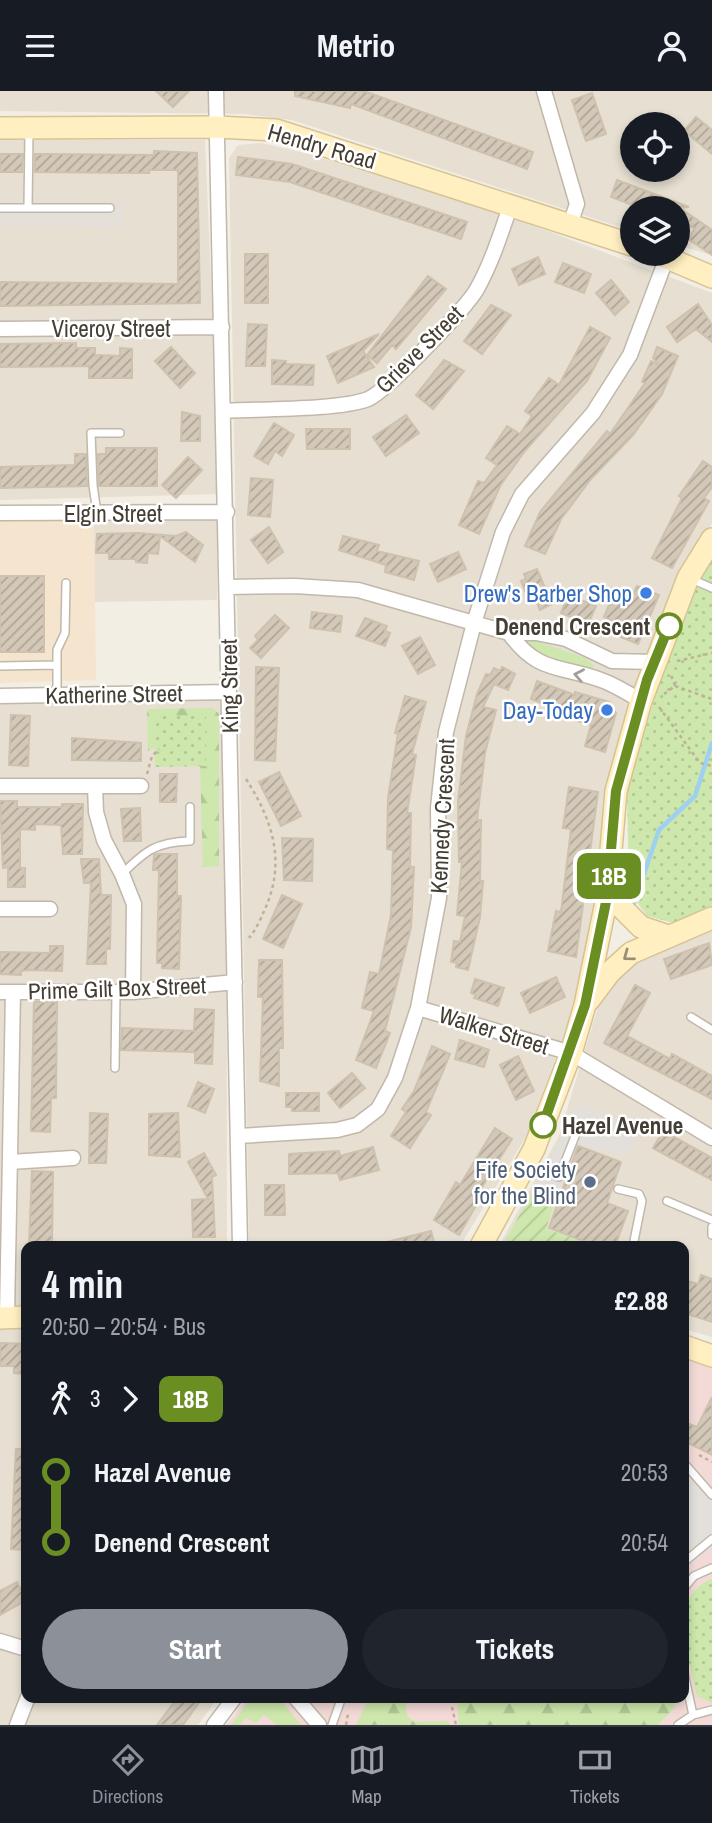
<!DOCTYPE html>
<html lang="en">
<head>
<meta charset="utf-8">
<style>
	:root { --surface:#171b24; --page:#20242c; --text:#f1f3f6; --muted:#9ea1a6; --line:#363941; --accent:#8c9099 }
	body { margin:0; font-family:"Archivo Narrow",sans-serif; background:var(--page); color:var(--text); height:100vh; display:flex; flex-direction:column; font-size:26px; white-space:nowrap }
	* { box-sizing:border-box; margin:0 }
	p { font-size:23px; color:var(--muted) }
	.icon { flex:none; width:38px; height:38px; fill:none; stroke:currentColor; stroke-width:2; stroke-linecap:round; stroke-linejoin:round }
	.map { position:relative; flex:1; overflow:hidden }
	.panel { position:absolute; left:21px; top:1150px; width:668px; height:462px; display:flex; flex-direction:column; background:var(--surface); border-radius:14px; box-shadow:0 4px 10px #0003 }
	.panel>* { flex:none }
	.badge { padding:0 14px; border-radius:10px; font-size:24px; line-height:46px }
	.fabs { position:absolute; left:620px; top:21px; display:grid; gap:14px }
	.fabs a { display:grid; place-items:center; width:70px; height:70px; border-radius:50%; background:var(--surface); box-shadow:0 4px 10px #0003; font-size:35px }
	.map>.badge { position:absolute; translate:-50% -50%; box-shadow:0 0 0 4px #fff }
	.legs { display:flex; align-items:center; gap:10px; height:77px; padding:0 21px; font-size:23px }
	.legs p { margin-inline-start:auto }
	.head { display:flex; align-items:center; justify-content:space-between; height:119px; padding:0 21px }
	h1 { font-size:38px; font-weight:700; line-height:52px }
	.button { display:flex; gap:14px; margin-top:auto; padding:14px 21px }
	.button a { flex:1; height:80px; border-radius:42px; background:var(--accent); color:#fff; font-size:28px; font-weight:700; line-height:80px; text-align:center }
	.button a+a { background:var(--page); color:var(--text) }
	ul { padding:0 21px; list-style:none }
	li { display:flex; align-items:center; gap:24px; height:70px; font-size:26px }
	li i { display:grid; place-items:center; width:10px; height:100%; margin:0 9px; background:currentColor }
	li i::after { content:''; width:18px; height:18px; margin:-9px; border:5px solid; border-radius:50%; background:var(--surface) }
	li p { margin-inline-start:auto }
	li:first-child i { background:linear-gradient(#0000 50%,currentColor 0) }
	li:last-child i { background:linear-gradient(currentColor 50%,#0000 0) }
	header { display:flex; justify-content:space-between; align-items:center; height:91px; padding:0 21px; background:var(--surface); font-size:32px; font-weight:700 }
	.menu { display:flex; justify-content:space-around; align-items:center; height:98px; border-top:2px solid var(--line); background:var(--surface); font-size:19px; color:var(--muted) }
	.menu a { display:grid; justify-items:center; gap:4px }
	.menu .active { color:var(--accent) }
	.map>svg:first-child { display:block }
	.residential { fill:#e6dfd2; fill-rule:evenodd }
	.commercial { fill:#f5e4ce }
	.industrial { fill:#e4dfd9 }
	.medical { fill:#f3dad7 }
	.grass { fill:#cde7ac }
	.forest { fill:url(#forest-firs) }
	.park { fill:url(#park-dots) }
	.garden { fill:url(#garden-furrows) }
	.parking { fill:#e3e0dc }
	.lines { fill:none; stroke-linecap:round; stroke-linejoin:round }
	.stream { stroke:#9fd0f0; stroke-width:4.5 }
	.building { fill:url(#building-hatch); stroke:#cec1ad; stroke-width:2 }
	.lane-casing { stroke:#c0b8aa; stroke-width:10 }
	.street-casing { stroke:#c0b8aa; stroke-width:17 }
	.secondary-casing { stroke:#d6c395; stroke-width:24 }
	.path { stroke:#bfb198; stroke-width:2.5; stroke-dasharray:3.5 3.5; stroke-linecap:butt }
	.lane { stroke:#fff; stroke-width:7 }
	.street { stroke:#fff; stroke-width:14 }
	.secondary { stroke:#ffefc1; stroke-width:21 }
	.oneway { stroke:#a29e9a }
	.oneway2 { stroke:#988e73 }
	.line-1-casing { stroke:#fff; stroke-width:16 }
	.line-1 { stroke:#6b8e23; stroke-width:10 }
	.shop-dot { fill:#3f7fe0; stroke:#fff; stroke-width:2.5 }
	.stop-1-dot { fill:#fff; stroke:#6b8e23; stroke-width:3.5 }
	.service-dot { fill:#5c6f8a; stroke:#fff; stroke-width:2.5 }
	.labels { text-anchor:middle; dominant-baseline:central; stroke-width:5; stroke-linejoin:round; paint-order:stroke }
	.street-label { font-size:23px; fill:#443e34; stroke:#fff }
	.shop-label { font-size:23px; fill:#366cbe; stroke:#fff; text-anchor:end }
	.stop-label { font-size:23px; font-weight:bold; fill:#443e34; stroke:#fff; text-anchor:end }
	.service-label { font-size:23px; fill:#4e5e75; stroke:#fff; text-anchor:end }
</style>
</head>
<body>
<header><svg class="icon" aria-label="menu" viewBox="0 0 24 24"><path d="M4 6h16M4 12h16M4 18h16"/></svg>Metrio<svg class="icon" aria-label="person" viewBox="0 0 24 24"><circle cx="12" cy="8" r="4"/><path d="M4 21q1-7 8-7t8 7"/></svg></header>
<div class="map">
<svg width="712" height="1634" viewBox="0 0 712 1634">
	<defs>
		<pattern id="forest-firs" width="22" height="20" patternUnits="userSpaceOnUse" patternTransform="scale(1.75)"><rect width="22" height="20" fill="#cde7ac"/><path d="M5 1l3.5 6h-7zM16 11l3.5 6h-7z" fill="#b1c795"/></pattern>
		<pattern id="park-dots" width="8" height="8" patternUnits="userSpaceOnUse" patternTransform="scale(1.75)"><rect width="8" height="8" fill="#cde7ac"/><path d="M2 2h.1M6 6h.1" fill="none" stroke="#b1c795" stroke-width="1.8" stroke-linecap="round"/></pattern>
		<pattern id="garden-furrows" width="10" height="10" patternUnits="userSpaceOnUse" patternTransform="scale(1.75)"><rect width="10" height="10" fill="#cde7ac"/><path d="M-1 1l2-2M0 10L10 0M9 11l2-2" fill="none" stroke="#b1c795"/></pattern>
		<pattern id="building-hatch" width="6" height="6" patternUnits="userSpaceOnUse" patternTransform="scale(1.75)"><rect width="6" height="6" fill="#d4c9b9"/><path d="M-1 1l2-2M0 6l6-6M5 7l2-2" fill="none" stroke="#aea597"/></pattern>
	</defs>
	<rect width="100%" height="100%" fill="#f2eee4"/>
	<path class="residential" d="M0 0H712V164L677 154V117H632V140L292 29 245 23 0 20ZM632 33H677V79H632Z
		M0 49H205L220 403 0 409Z
		M261 52 306 62 526 132 712 202V432L680 488 650 556 608 709 598 792 574 917 527 1044 460 1155H249L229 67 238 54Z
		M217 429V509L94 511V430Z
		M226 607 227 1155H26V1214L0 1215V611Z
		M712 834V1246L684 1238V1155H499L559 1045 598 916 618 883 649 860Z
		M26 1237V1606L218 1607 198 1634H0V1238Z"/>
	<path class="commercial" d="M0 430H94L96 589 0 592Z"/>
	<path class="industrial" d="M0 111 123 112V136L0 135Z"/>
	<path class="medical" d="M684 1265 712 1274V1634H226L248 1607 684 1606Z"/>
	<path class="grass" d="M530 548 585 567 594 575 591 578 549 568 528 554Z
		M251 1607H279L301 1634H277L264 1624 256 1632 245 1627 240 1634H231Z"/>
	<path class="forest" d="M213 617 219 623V775L203 776 199 634 148 660 147 618Z
		M369 1607H406L407 1625 415 1631 448 1630 449 1634H356Z
		M470 1607 675 1606V1616L658 1634H459L457 1613Z"/>
	<path class="park" d="M712 459V822L678 833 647 825 629 800 627 701 678 528Z
		M206 624V675L155 676V625Z
		M712 1488V1612L697 1605C690 1570 665 1505 712 1488Z"/>
	<path class="garden" d="M533 1100 556 1108 546 1138 569 1146 576 1128 587 1132 579 1155H502Z"/>
	<path class="parking" d="M577 1013 642 1037 629 1065 577 1053 557 1106 536 1099Z
		M684 1366 712 1399V1457L684 1479Z"/>
	<g class="lines">
		<path class="stream" d="M634 812 659 739 695 705 712 652"/>
	</g>
	<path class="building" d="M156 0H189L173 16Z
		M295 0H364L533 61 527 78 351 13 350 17 295 5Z
		M592 2 606 43 586 50 572 9Z
		M696 26 712 39V63L684 40Z
		M154 60 197 62 200 212 0 215V191L178 193V79H149V82L35 81V63L154 64Z
		M0 63H23L22 81H0Z
		M238 66 292 73 467 131 461 148 290 91 236 84Z
		M617 89 689 116 680 117 712 139V164L688 148 695 137 677 131V117H640L611 106Z
		M245 163H268V212H245Z
		M538 166 545 183 519 194 512 178Z
		M563 172 591 183 584 202 555 191Z
		M428 185 446 198 396 258 392 254 377 272 367 264Z
		M611 189 629 211 615 224 596 202Z
		M698 213 712 234V251L696 238 677 251 667 236Z
		M491 214 511 224 482 263 464 250Z
		M248 233 267 234 265 275H246Z
		M590 236 610 247 587 290 524 361 500 395 479 443 459 434 478 390 484 392 497 374 486 367 507 335 520 343 532 325 525 320 549 287 559 294Z
		M379 243 363 260 374 276 338 292 327 265Z
		M76 252V257H95V264L120 265V257L132 258V287H89V275L0 276V253Z
		M171 256 195 282 180 297 155 270Z
		M657 256 678 265 662 303 633 344 591 388 561 428 545 463 525 455 540 421 607 340 610 343 645 292 642 291 651 270 659 274 653 267Z
		M272 269 286 270V273L314 274 313 294 272 293Z
		M444 269 464 280 433 318 416 304Z
		M182 321 200 325V350H181Z
		M406 324 419 342 386 365 373 346Z
		M274 332 294 344 282 365 275 360 268 373 254 365Z
		M306 338H350V358H307Z
		M106 357H157V395H99L98 363H106Z
		M75 363H86L87 395 0 397V376L75 374Z
		M188 366 202 379 176 407 162 394Z
		M703 370 712 376V396L704 407 709 410 672 477 652 467 682 407 679 405Z
		M251 387 273 389 270 426 248 424Z
		M269 436 283 461 268 472 251 449Z
		M186 441 203 454 195 471 160 445 158 463 148 462 147 472 136 471V468H109V462H96L97 443 138 442 176 445Z
		M343 445 379 454 377 460 419 470 414 489 385 481 386 474 339 459Z
		M458 461 466 478 438 491 430 473Z
		M537 478 552 513 540 519 535 507 529 510 521 490 526 488 524 483Z
		M0 485H44V561H0Z
		M637 495 659 504 638 553 618 545 622 534 604 526 615 499 632 506Z
		M568 504 596 515 588 533 561 522Z
		M312 521 342 525 340 541 310 537Z
		M275 524 289 537 261 567 250 557 258 549 255 545Z
		M365 527 387 535 385 540 390 542 385 555 356 545Z
		M420 546 435 574 418 583 402 555Z
		M256 576 279 577 275 670 255 669Z
		M502 576 515 583 508 599 494 593 483 616 496 619 485 662 477 729H481L480 790H483L480 826 468 879 456 876 457 872 451 871 454 850 460 851 465 825 457 824 462 771H459L458 710 466 645 477 603 486 583 490 584 494 577 500 580Z
		M537 590 575 604V601L610 611 616 622 605 661 585 655 591 634 568 627 569 623 531 608Z
		M405 605 426 611 412 663 416 664 407 722H411L410 776H414L411 836 385 940 390 942 376 977 356 969 374 920 362 917 370 881 379 883 391 824 393 759 387 758 388 707 398 642H395Z
		M11 624 30 625 28 675 9 674Z
		M72 647 141 652V670L72 669Z
		M279 681 301 725 281 735 259 691Z
		M160 683H177L176 711H160Z
		M569 696 598 701 576 866 548 860 556 820 561 821 571 738 563 737Z
		M0 710H17V716H62V713H83L82 763H63L61 734 35 733V739L20 738V777H25V796H8V776L3 777Z
		M140 717 141 750H124L121 718Z
		M282 747 313 748 312 790 284 789Z
		M157 763H177V805H181L179 878 162 877V872H157L159 779H153L154 764Z
		M81 768H99L101 804H111L110 858H106V873H87L91 792H84Z
		M282 804 302 813 283 857 263 848Z
		M709 852 712 874 671 888 664 868Z
		M50 855H63L62 880 27 879 21 880V884L0 883V861L50 862Z
		M259 869H282L283 957H279V995L260 990 263 906H258Z
		M556 886 565 906 530 922 521 902Z
		M475 888 504 897 498 915 474 907 476 904 471 902Z
		M635 894 650 902 627 945 670 968 672 963 712 985V1008L604 952Z
		M34 911H57L56 1007H51L50 1041 31 1040Z
		M195 918 214 919 212 973 195 972V961L121 959 122 937 194 940Z
		M460 949 489 959 484 976 455 968Z
		M432 955 450 963 426 1021 431 1024 410 1057 391 1045 406 1021 402 1018 414 1000Z
		M518 965 534 1000 516 1009 500 974Z
		M352 982 365 997 340 1017 328 1002Z
		M198 991 214 998 205 1022 188 1015Z
		M286 1002H319V1020H292V1016H286Z
		M90 1022 108 1023 106 1072H89Z
		M178 1022 180 1066 149 1064V1023Z
		M495 1037 512 1048 477 1104 481 1106 459 1144 434 1129 456 1091 460 1094Z
		M663 1040 712 1067V1089L653 1057Z
		M578 1055 621 1071 607 1112 628 1120 615 1155H582L584 1150 549 1137Z
		M373 1056 379 1079 340 1089 338 1082 289 1083V1063L339 1060 340 1065Z
		M204 1062 216 1084 212 1086 215 1146H193L192 1109 208 1108 188 1071Z
		M32 1080 53 1081 52 1154H29Z
		M265 1094H284L285 1124H265Z
		M431 1140 435 1155H388L387 1151Z
		M701 1184 712 1188V1231L684 1222V1189L698 1193Z
		M0 1252 26 1253V1283L14 1282V1275H0Z
		M712 1306V1364L684 1350V1331L697 1336Z
		M16 1358H26V1459L11 1458Z
		M17 1491 26 1509 0 1524V1500Z
		M178 1606H203L183 1634H157Z"/>
	<g class="lines">
		<g class="lane-casing">
			<path id="lane" d="M0 117H110
				M28 117 29 41
				M97 422 93 394 91 342H120
				M689 487 712 497
				M0 575 56 574
				M57 604V559L65 542 66 492
				M122 783C145 760 156 751 190 750V716
				M691 926 712 939
				M115 977 116 901
				M526 1074 559 1086 579 1035
				M618 1098 639 1103 642 1110 633 1155
				M667 1110 712 1129
				M712 1136V1144
				M684 1372 712 1404
				M684 1471 712 1448
				M684 1497 694 1485 712 1477
				M693 1624 712 1619
				M332 1634 342 1606
				M678 1634 693 1624 684 1582"/>
		</g>
		<g class="street-casing">
			<path id="street" d="M216 0 240 1155
				M544 0 577 113 570 133
				M0 238 222 236
				M223 320C256 318 341 319 368 308 387 300 466 217 477 198 492 171 501 142 511 113
				M0 422 227 421
				M227 496 295 495 358 499 509 542H536L566 548 612 570 654 571
				M509 542C538 583 561 574 601 589 615 594 628 602 641 610
				M0 605 229 601
				M0 695H141
				M95 695 96 721 104 749 122 783 134 813 133 901
				M0 818H50
				M0 901H133L235 891
				M418 917 571 962 712 1047
				M239 1045 337 1039 357 1034 378 1018 395 987 418 917 439 807 438 717 446 641 474 532 503 441 522 403 593 322 630 264 667 166
				M10 1071 73 1067
				M7 1226 13 901
				M0 1550 26 1558
				M295 1606 319 1634
				M17 1634 28 1606
				M214 1634 235 1606"/>
		</g>
		<g class="secondary-casing">
			<path id="secondary" d="M0 37 218 36 276 39 632 154
				M658 163 712 186
				M607 806 614 809 641 836 665 844
				M589 909 610 881 631 862 712 827
				M481 1155 534 1058 571 962 585 914 607 806 616 700 641 610 688 487 712 448
				M0 1227 26 1226
				M684 1255 712 1265"/>
		</g>
		<path class="path" d="M677 570 712 562
			M675 595 712 608
			M664 603 675 595 671 584
			M659 616 700 672 712 675
			M147 683 152 665 159 658
			M246 688C273 730 286 771 265 818 261 827 256 839 249 847
			M699 1364 712 1371
			M452 1616 456 1634
			M346 1634 348 1623"/>
		<use href="#lane" class="lane"/>
		<use href="#street" class="street"/>
		<use href="#secondary" class="secondary"/>
	</g>
	<defs><path id="oneway-chevron" d="M-2-3.5L2.5 0L-2 3.5" fill="none" stroke-width="1.6" stroke-linecap="round" stroke-linejoin="round" transform="scale(1.75)"/></defs>
	<use class="oneway" href="#oneway-chevron" transform="translate(579 584) rotate(-169)"/>
	<use class="oneway2" href="#oneway-chevron" transform="translate(628 865) rotate(143)"/>
	<g class="lines">
		<g class="line-1-casing">
			<path id="line-1" d="M543 1034 585 914 607 806 616 700 647 589 669 535"/>
		</g>
		<use href="#line-1" class="line-1"/>
	</g>
	<g class="shop-dot">
		<circle cx="646" cy="502" r="7"/>
		<circle cx="607" cy="619" r="7"/>
	</g>
	<g class="stop-1-dot">
		<circle cx="669" cy="535" r="12"/>
		<circle cx="543" cy="1034" r="12"/>
	</g>
	<circle class="service-dot" cx="590" cy="1091" r="7"/>
	<g class="labels">
		<g class="street-label">
			<text transform="translate(322 55) rotate(16)">Hendry Road</text>
			<text x="111" y="237">Viceroy Street</text>
			<text transform="translate(419 258) rotate(-45)">Grieve Street</text>
			<text x="113" y="422">Elgin Street</text>
			<text transform="translate(229 595) rotate(-91)">King Street</text>
			<text transform="translate(114 603) rotate(-1)">Katherine Street</text>
			<text transform="translate(442 725) rotate(-87)">Kennedy Crescent</text>
			<text transform="translate(117 897) rotate(-2)">Prime Gilt Box Street</text>
			<text transform="translate(494 939) rotate(17)">Walker Street</text>
		</g>
		<g class="shop-label">
			<text x="632" y="502">Drew's Barber Shop</text>
			<text x="593" y="619">Day-Today</text>
		</g>
		<g class="stop-label">
			<text x="650" y="535">Denend Crescent</text>
			<text x="562" y="1034" text-anchor="start">Hazel Avenue</text>
		</g>
		<g class="service-label">
			<text x="576" y="1078">Fife Society<tspan x="576" dy="26">for the Blind</tspan></text>
		</g>
	</g>
</svg>
<div class="fabs">
<a><svg class="icon" aria-label="locate" viewBox="0 0 24 24"><circle cx="12" cy="12" r="6"/><path d="M12 2v4M12 18v4M2 12h4M18 12h4"/></svg></a>
<a><svg class="icon" aria-label="layers" viewBox="0 0 24 24"><path d="M12 4l9 5-9 5-9-5zM3 14l9 5 9-5"/></svg></a>
</div>
<b class="badge" style="left:609px;top:785px;background:#6b8e23;color:#fff">18B</b>
<section class="panel">
<div class="head"><div><h1>4 min</h1><p>20:50 – 20:54 · Bus</p></div><b>£2.88</b></div>
<div class="legs"><svg class="icon" aria-label="walk" viewBox="0 0 24 24"><circle cx="13" cy="4" r="2"/><path d="M13 8l-2 6 4 7M11 14l-3 7M7 12l3-4h3l4 4"/></svg>3<svg class="icon" aria-label="forward" viewBox="0 0 24 24"><path d="M9 5l7 7-7 7"/></svg><b class="badge" style="background:#6b8e23;color:#fff">18B</b></div>
<ul>
<li><i style="color:#6b8e23"></i><b>Hazel Avenue</b><p>20:53</p></li>
<li><i style="color:#6b8e23"></i><b>Denend Crescent</b><p>20:54</p></li>
</ul>
<div class="button"><a>Start</a><a>Tickets</a></div>
</section>
</div>
<nav class="menu">
<a class="active"><svg class="icon" aria-label="directions" viewBox="0 0 24 24"><path d="M12 3l9 9-9 9-9-9zM9 14v-3h6M13 9l2 2-2 2"/></svg>Directions</a>
<a><svg class="icon" aria-label="map" viewBox="0 0 24 24"><path d="M3 6l6-2 6 2 6-2v14l-6 2-6-2-6 2zM9 4v14M15 6v14"/></svg>Map</a>
<a><svg class="icon" aria-label="tickets" viewBox="0 0 24 24"><path d="M3 7h18v10H3zM15 7v10"/></svg>Tickets</a>
</nav>
</body>
</html>
